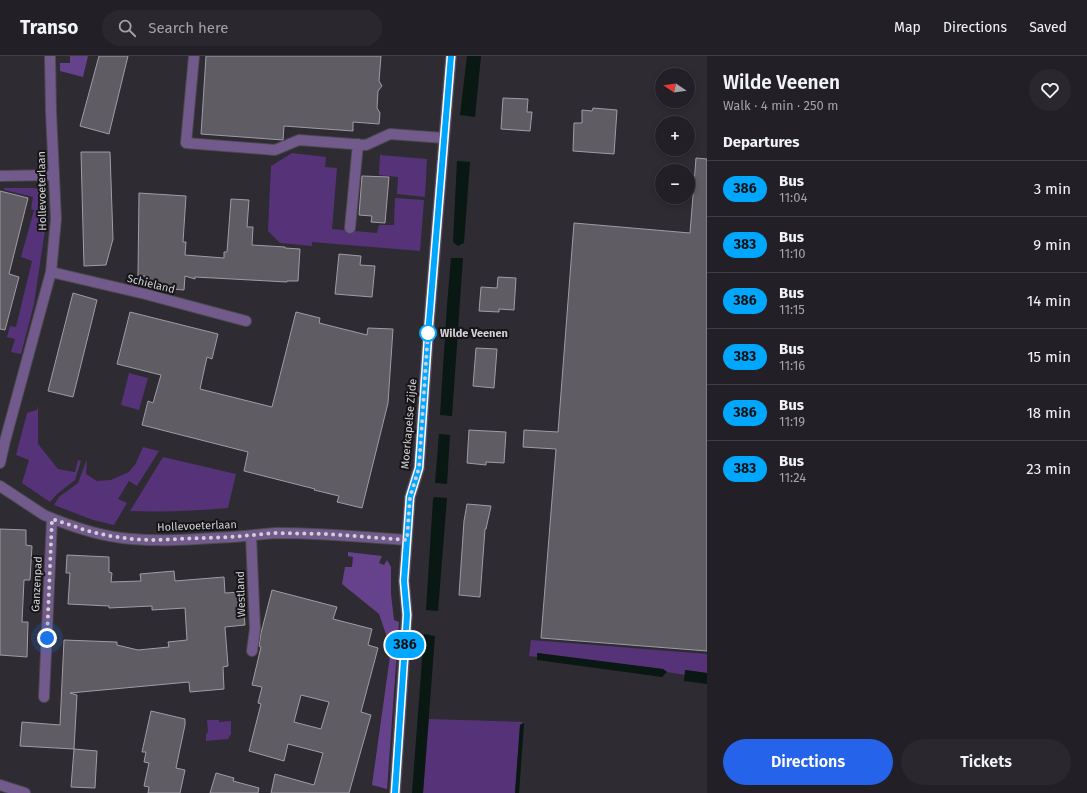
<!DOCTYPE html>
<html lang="en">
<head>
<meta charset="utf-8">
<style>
	:root { --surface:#222026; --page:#2a282e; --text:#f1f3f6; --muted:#a2a3a7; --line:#3f3e43; --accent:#2563eb }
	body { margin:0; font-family:"Fira Sans",sans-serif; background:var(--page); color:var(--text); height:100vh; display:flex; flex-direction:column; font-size:15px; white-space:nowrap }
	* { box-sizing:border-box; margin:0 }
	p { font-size:13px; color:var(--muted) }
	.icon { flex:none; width:22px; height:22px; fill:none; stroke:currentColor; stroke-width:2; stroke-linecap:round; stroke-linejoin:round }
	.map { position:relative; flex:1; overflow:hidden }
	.side { display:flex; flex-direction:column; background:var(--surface); width:380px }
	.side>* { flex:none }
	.badge { padding:0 8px; border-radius:13px; font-size:14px; line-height:26px }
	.needle { width:26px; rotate:283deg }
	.buttons { position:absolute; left:655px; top:12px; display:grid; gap:8px }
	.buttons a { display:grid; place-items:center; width:40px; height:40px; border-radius:50%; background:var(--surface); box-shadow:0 2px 6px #0003,0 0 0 1px var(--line); font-size:20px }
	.you { position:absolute; width:20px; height:20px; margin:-10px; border:3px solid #fff; border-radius:50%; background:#1a73e8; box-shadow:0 0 0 6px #1a73e833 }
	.map>.badge { position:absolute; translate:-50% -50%; box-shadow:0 0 0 2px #fff }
	h2 { padding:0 16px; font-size:15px; line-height:36px }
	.round { display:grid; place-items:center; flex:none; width:42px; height:42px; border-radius:21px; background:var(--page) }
	.head { display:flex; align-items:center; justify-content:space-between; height:68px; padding:0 16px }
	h1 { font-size:19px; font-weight:600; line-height:30px }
	.action { display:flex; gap:8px; margin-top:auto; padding:8px 16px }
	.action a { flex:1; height:46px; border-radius:24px; background:var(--accent); color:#fff; font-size:16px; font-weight:600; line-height:46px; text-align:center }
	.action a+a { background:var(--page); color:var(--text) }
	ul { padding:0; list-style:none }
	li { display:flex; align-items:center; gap:12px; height:56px; padding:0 16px; border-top:1px solid var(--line) }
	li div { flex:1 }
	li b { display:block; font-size:15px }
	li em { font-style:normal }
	li .badge { min-width:44px; font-weight:700; text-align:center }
	header { display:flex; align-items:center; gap:24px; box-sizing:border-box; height:56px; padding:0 20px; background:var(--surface); border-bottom:1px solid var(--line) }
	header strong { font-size:19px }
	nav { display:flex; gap:22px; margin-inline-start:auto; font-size:14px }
	.search { width:280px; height:36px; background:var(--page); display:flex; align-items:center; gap:10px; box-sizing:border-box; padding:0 14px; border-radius:22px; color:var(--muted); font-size:15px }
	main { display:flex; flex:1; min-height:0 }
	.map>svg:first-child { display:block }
	.green { fill:#563379 }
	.forest { fill:#67428c }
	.water { fill:#091812 }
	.building { fill:#605c64; stroke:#a09ca6; fill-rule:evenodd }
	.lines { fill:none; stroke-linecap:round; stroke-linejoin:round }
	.minor-casing { stroke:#4c494f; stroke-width:12 }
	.minor { stroke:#725b8c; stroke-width:10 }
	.line-casing { stroke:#fff; stroke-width:9 }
	.line { stroke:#00a7ff; stroke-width:6 }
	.walk { stroke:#d2d0d5; stroke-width:4; stroke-dasharray:0 7.2 }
	.stop-dot { fill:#fff; stroke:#00a7ff; stroke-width:2 }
	.labels { text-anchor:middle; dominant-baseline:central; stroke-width:4; stroke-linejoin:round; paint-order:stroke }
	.street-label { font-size:11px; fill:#d2d0d5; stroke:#151417 }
	.stop-label { font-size:11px; font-weight:bold; fill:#d2d0d5; stroke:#151417; text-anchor:start }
</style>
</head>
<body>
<header>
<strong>Transo</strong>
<div class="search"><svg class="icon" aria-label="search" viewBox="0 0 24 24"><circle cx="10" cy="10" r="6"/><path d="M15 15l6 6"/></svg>Search here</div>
<nav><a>Map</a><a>Directions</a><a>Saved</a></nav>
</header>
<main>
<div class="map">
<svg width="707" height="737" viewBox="0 0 707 737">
	<rect width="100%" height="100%" fill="#2e2b32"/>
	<path class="green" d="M292 97 326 101 325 111 337 112 332 173 377 177 379 169H394L395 142 424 144 420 195 312 186V190L280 187 268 175 271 110Z
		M380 99 427 103 425 141 397 138 398 121 379 119Z
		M4 132H33L46 134 45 174 34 248 21 298 11 296 15 283 7 281 10 270 16 271 32 205 21 201 34 154 31 153 33 141 4 134Z
		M129 317 148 322 139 354 121 349Z
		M38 349V388L58 413 74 416H75L78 404 81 405 75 424 57 438 50 446 22 427 29 404 16 399 27 357 37 354Z
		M143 391 159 395 137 430 129 425 118 443 127 447 114 469 93 464 54 449 59 441 78 427 87 403 86 418 97 425 111 424 129 416 136 407Z
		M163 401 236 418 228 452C194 455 164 456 130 455Z
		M531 584 707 598V617L685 614V619L667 616 663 613 537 597V601L529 600Z
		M429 663 523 666V667L520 669 515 737H423Z
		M207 664H219V666L231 665V678L228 683 206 685V678L208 676Z"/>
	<path class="forest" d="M70 0H88L83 21 60 15V7H70Z
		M348 496 382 500 379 507 384 509 387 504 391 511V538L394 564 399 566 387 733 372 729 391 593 379 558 342 528 345 511H352L353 501 348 500Z"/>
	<path class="water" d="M467 0H481L475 61 460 59Z
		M457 105 470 106 464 187 458 190 453 186Z
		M451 202H463L452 360 440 359 447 249Z
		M439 378 450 379 447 428 435 427Z
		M434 441 447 442 438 555 426 554 433 444Z
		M424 578 435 580 423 737H412Z
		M537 597 663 613 667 616 662 621 537 604Z
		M685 614 707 617V628L684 625Z
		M523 667 524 668 519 737H515L520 669Z"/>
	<path class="building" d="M99 0H128L109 78 80 70Z
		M206 0H381L379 25 382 30 378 35 377 52 380 57 379 68 353 66V75L284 70 283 84 201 78Z
		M503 42 528 43 527 56H532L530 75 501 73Z
		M593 52 617 54 614 98 573 95 574 67H582V54L592 55Z
		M81 96H110L113 183 106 209 84 210Z
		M696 102 707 103V595L541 582 556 393 523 391 524 374 558 376 574 167 690 177Z
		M362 120 389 121 385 167 371 166 372 160 359 159Z
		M0 135 28 142 9 218 19 221 5 274 0 273Z
		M139 137 186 140 183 186H186L185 199 224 202V196H227L231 143 249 144 247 171H253L252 189 285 191V192L300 193 298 225H287V226L195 221V223L185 220 184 234 148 231 145 220H138Z
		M339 198 361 200 360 209 375 210 372 241 335 238Z
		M498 221 516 222 514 254 499 253V256L479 255 481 231 497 232Z
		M73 237 97 244 73 341 48 335Z
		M130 256 218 278 212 303 207 301 200 333 272 351 296 256 320 262 319 267 367 279 368 272 393 273 388 347 362 452 337 446 339 440 314 434 315 433 244 415 248 396 142 369 148 345 153 347 161 319 117 308Z
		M476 292 497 293 494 332 473 330Z
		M469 374 506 376 504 407 486 406V409L467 407Z
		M467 448 491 450 486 473H485L480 541 459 539 464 465Z
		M0 473 26 474V489L32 490 30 524H24L22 566H28L27 601 0 599Z
		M67 499 109 501V516L112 517 111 526 141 525 140 518 174 515 175 525 224 521 225 537 242 536 245 569 225 571 228 610 223 611 224 633 190 636 189 626 70 637 77 639 74 693 20 690 22 666 60 669 64 584 117 586V589L138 594 169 591 168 586 187 584 185 552 152 554V550L109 552V550L68 548 70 517H66Z
		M272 534 337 551 333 563 372 573 368 589 378 592 361 656 371 659 349 737H271L275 718 314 729 323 697 288 688 284 705 249 695 261 648 258 647 262 631 252 629 261 591 259 590 261 577ZM301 639 329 646 321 673 294 666Z
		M151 655 185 663V669L176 712 185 714 180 737H148L149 731 144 730 149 707 144 706 146 696H142Z
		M74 693 97 695 95 732 71 731Z
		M216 717 234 722 233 725 259 732 258 737H210Z"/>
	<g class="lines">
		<g class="minor-casing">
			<path id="minor" d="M194 0 186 87 275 94 299 84 366 89 390 78 444 82
				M0 120 54 119
				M350 172 358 88
				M51 216 145 238 246 265
				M0 407 5 385 51 216 56 163 51 56 50 0
				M0 430 44 459C72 471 102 481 132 483 165 486 199 483 232 481 247 480 262 478 277 477 320 477 364 481 407 484
				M251 480 255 573 252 595
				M44 641 52 463
				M0 729 25 737
				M395 737 407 559 404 525 407 484 410 441 419 412 429 267 451 0"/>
		</g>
		<use href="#minor" class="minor"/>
	</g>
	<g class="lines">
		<g class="line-casing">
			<path id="line" d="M395 737 407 559 404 525 409 456 410 441 419 412 429 267 451 0"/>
		</g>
		<use href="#line" class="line"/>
		<path class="walk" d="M47 582 52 463 88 475 110 480 131 483 152 484 231 481 275 477 327 478 407 484 410 441 419 412 428 276V277"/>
	</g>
	<circle class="stop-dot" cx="428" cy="277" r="8"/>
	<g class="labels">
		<g class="street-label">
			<text transform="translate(42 135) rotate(-91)">Hollevoeterlaan</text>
			<text transform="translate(151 228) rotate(14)">Schieland</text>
			<text transform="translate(409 368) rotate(-85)">Moerkapelse Zijde</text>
			<text transform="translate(197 470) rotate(-2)">Hollevoeterlaan</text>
			<text transform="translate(37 528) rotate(-87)">Ganzenpad</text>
			<text transform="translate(241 538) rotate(-92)">Westland</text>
		</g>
		<g class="stop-label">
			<text x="440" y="277">Wilde Veenen</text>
		</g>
	</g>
</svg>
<div class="buttons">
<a><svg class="needle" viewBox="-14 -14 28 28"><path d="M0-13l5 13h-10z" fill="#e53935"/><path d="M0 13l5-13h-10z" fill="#a2a3a7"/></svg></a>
<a>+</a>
<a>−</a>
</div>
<div class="you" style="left:47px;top:582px"></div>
<b class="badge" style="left:405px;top:589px;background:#00a7ff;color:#111">386</b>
</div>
<section class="side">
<div class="head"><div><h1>Wilde Veenen</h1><p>Walk · 4 min · 250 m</p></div><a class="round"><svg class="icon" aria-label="heart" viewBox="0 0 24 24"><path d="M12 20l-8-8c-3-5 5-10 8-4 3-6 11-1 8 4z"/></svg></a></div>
<h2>Departures</h2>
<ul>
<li><span class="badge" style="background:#00a7ff;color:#111">386</span><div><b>Bus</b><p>11:04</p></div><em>3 min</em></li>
<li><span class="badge" style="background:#00a7ff;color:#111">383</span><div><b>Bus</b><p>11:10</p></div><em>9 min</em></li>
<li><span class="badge" style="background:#00a7ff;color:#111">386</span><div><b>Bus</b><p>11:15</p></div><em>14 min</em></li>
<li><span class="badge" style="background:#00a7ff;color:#111">383</span><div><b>Bus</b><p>11:16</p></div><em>15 min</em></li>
<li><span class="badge" style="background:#00a7ff;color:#111">386</span><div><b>Bus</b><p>11:19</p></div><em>18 min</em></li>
<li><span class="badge" style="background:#00a7ff;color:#111">383</span><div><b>Bus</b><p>11:24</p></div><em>23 min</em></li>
</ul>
<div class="action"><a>Directions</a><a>Tickets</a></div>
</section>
</main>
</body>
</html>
